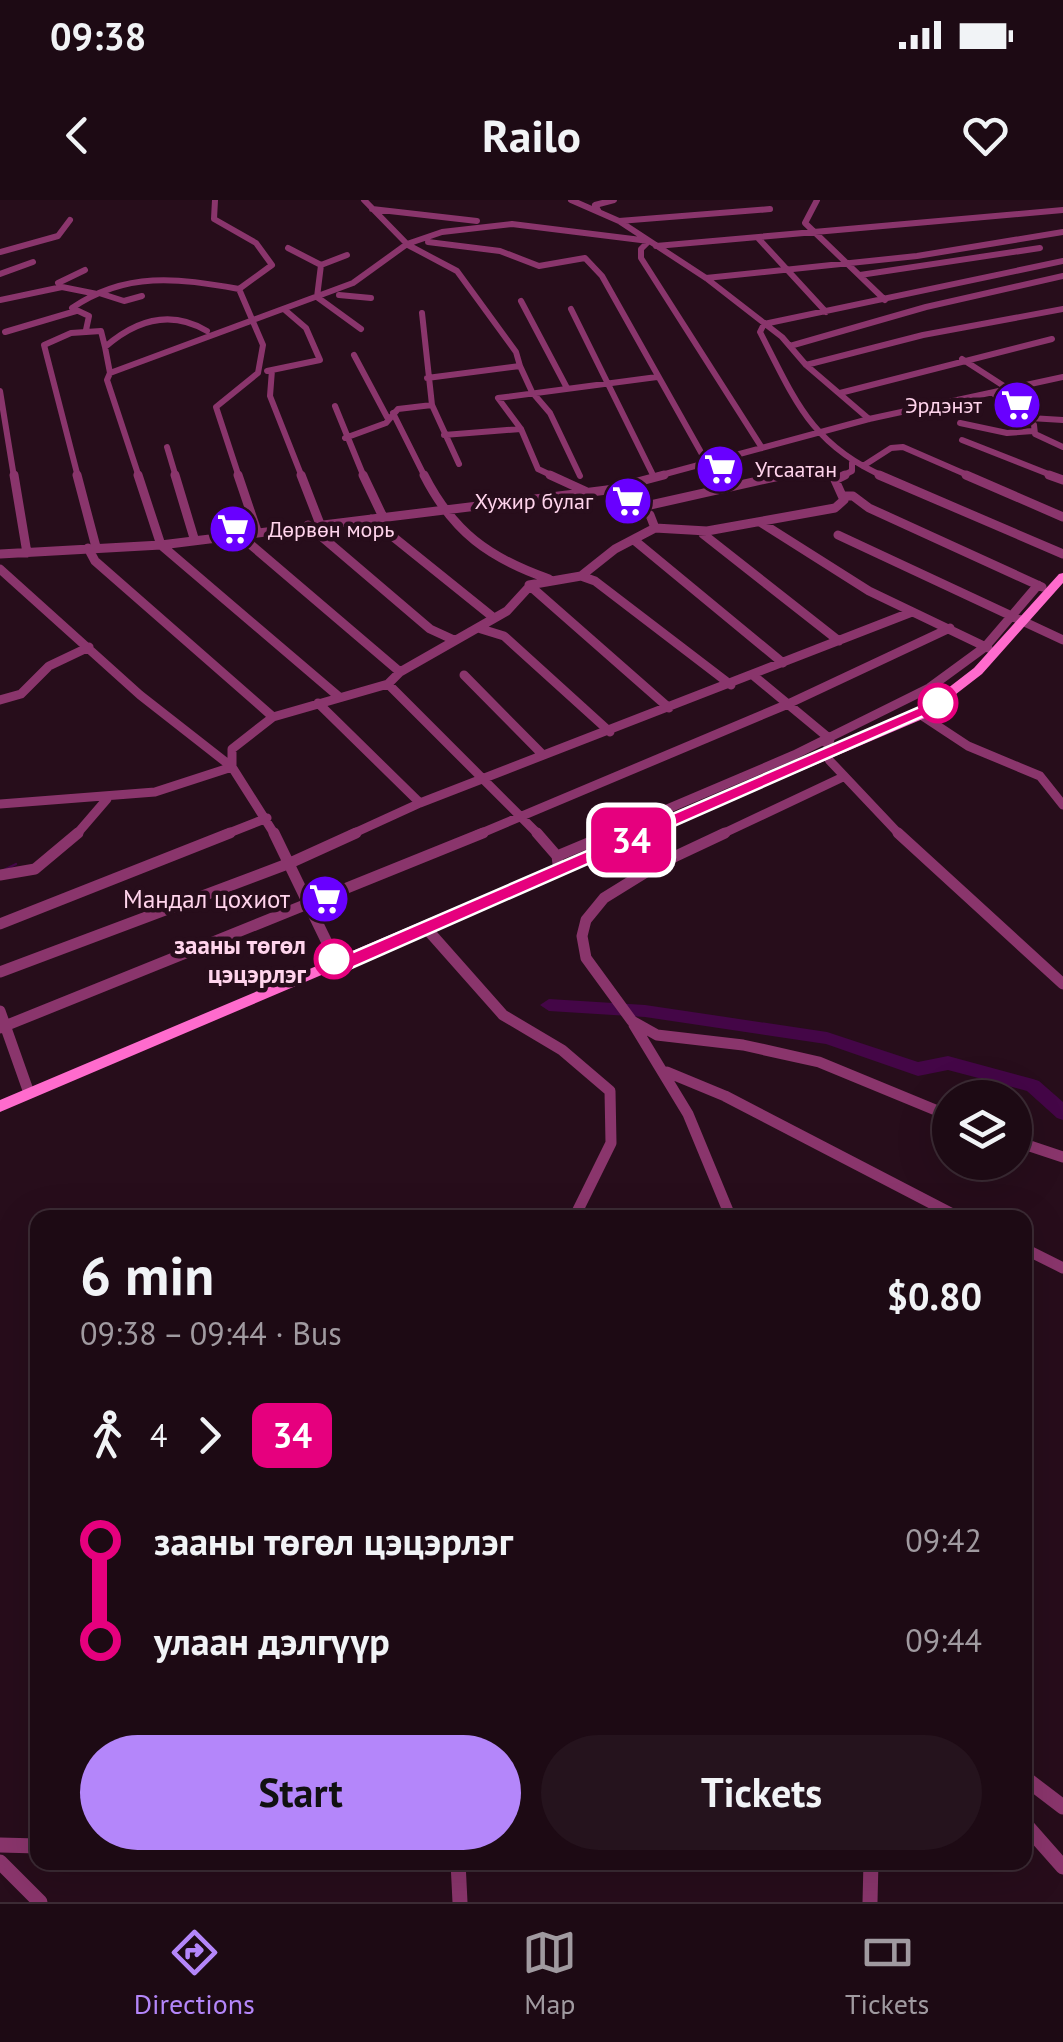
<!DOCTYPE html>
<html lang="en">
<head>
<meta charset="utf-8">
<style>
	:root { --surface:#1d0a14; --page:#25131d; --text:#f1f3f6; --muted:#a09aa0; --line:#3b2b34; --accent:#b486fa }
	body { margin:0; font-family:"PT Sans",sans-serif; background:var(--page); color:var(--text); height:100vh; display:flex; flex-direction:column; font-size:38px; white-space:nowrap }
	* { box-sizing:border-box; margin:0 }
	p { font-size:32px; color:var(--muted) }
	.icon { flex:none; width:55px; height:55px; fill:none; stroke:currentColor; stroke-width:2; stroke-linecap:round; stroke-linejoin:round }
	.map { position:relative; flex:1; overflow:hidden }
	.drawer { position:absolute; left:30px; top:1010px; width:1002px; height:660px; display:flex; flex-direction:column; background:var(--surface); border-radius:20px; box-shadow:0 10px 40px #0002,0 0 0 2px var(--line) }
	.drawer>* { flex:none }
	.badge { padding:0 20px; border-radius:15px; font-size:35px; line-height:65px }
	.fabs { position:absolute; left:932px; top:880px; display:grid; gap:20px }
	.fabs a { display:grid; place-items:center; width:100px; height:100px; border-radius:50%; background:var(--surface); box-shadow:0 10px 40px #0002,0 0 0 2px var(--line); font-size:50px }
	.map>.badge { position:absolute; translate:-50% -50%; box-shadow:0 0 0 5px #fff }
	.legs { display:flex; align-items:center; gap:15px; height:110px; padding:0 50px; font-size:32px }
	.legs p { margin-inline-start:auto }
	.head { display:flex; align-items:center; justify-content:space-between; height:170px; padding:0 50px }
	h1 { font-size:55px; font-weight:600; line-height:75px }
	.button { display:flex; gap:20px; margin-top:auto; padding:20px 50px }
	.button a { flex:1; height:115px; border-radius:60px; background:var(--accent); color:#111; font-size:40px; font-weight:600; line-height:115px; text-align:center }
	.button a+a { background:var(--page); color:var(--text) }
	ul { padding:0 50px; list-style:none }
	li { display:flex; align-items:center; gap:35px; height:100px; font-size:38px }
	li i { display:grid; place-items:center; width:15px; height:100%; margin:0 12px; background:currentColor }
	li i::after { content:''; width:25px; height:25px; margin:-12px; border:8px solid; border-radius:50%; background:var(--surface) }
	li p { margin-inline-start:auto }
	li:first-child i { background:linear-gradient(#0000 50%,currentColor 0) }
	li:last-child i { background:linear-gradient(currentColor 50%,#0000 0) }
	.status { display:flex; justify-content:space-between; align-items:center; height:70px; padding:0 50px; background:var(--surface); direction:ltr }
	.status svg { height:28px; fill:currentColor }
	header { display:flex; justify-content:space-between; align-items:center; height:130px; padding:0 50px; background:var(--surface); font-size:45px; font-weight:600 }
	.dock { display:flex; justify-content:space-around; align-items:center; height:140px; border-top:2px solid var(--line); background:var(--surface); font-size:28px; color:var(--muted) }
	.dock a { display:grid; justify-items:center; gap:5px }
	.dock .active { color:var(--accent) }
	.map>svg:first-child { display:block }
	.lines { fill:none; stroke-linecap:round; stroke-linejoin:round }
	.stream { stroke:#440647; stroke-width:2.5 }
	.river { fill:#440647; fill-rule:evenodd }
	.minor-far3 { stroke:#8a356c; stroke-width:6 }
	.minor-far2 { stroke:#8a356c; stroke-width:9 }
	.minor-far1 { stroke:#8a356c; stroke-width:11 }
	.minor { stroke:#8a356c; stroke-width:15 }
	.secondary { fill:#ff6bcd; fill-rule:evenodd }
	.line-1 { fill:#e6007e; stroke:#fff; stroke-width:2.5 }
	.stop-1-dot { fill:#fff; stroke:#e6007e; stroke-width:5 }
	.labels { text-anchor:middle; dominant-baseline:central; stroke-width:9; stroke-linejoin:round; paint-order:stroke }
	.far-poi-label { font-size:22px; fill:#ffd4ec; stroke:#270d1b; text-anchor:end }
	.poi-label { font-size:25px; fill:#ffd4ec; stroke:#270d1b; text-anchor:end }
	.stop-label { font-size:25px; font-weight:bold; fill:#ffd4ec; stroke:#270d1b; text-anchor:end }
</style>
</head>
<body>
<div class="status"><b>09:38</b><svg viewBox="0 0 49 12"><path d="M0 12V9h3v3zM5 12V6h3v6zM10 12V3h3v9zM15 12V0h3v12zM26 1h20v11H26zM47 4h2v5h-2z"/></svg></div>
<header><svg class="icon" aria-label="back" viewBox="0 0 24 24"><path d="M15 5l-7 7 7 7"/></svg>Railo<svg class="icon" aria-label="heart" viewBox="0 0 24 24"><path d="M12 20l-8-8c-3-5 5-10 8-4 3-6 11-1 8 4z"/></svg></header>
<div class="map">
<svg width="1063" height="1702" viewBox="0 0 1063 1702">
	<rect width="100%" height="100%" fill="#270d1b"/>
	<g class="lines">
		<path class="stream" d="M4 670 16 664"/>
		<path class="river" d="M549 799 645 805 827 832 918 862 948 856 1033 879 1039 881 1063 902V920L1057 918 1027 891 948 870 918 876 826 844 645 817 549 811 540 805Z"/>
		<path class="minor-far3" d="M215 0 214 19 256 43 272 65 239 89 263 145 258 173 216 207 239 277
			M364 0 408 45 457 71 516 152 520 166
			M571 0 619 21 706 78 782 137 806 165 869 219
			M817 0 805 23 885 100
			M372 9 477 21
			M599 12 595 5 614 0
			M619 21 770 9
			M758 38 826 112
			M428 42 500 51 539 66 585 58 602 76 707 263
			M656 46 1063 10
			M288 48 321 65
			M0 52 58 36 70 20
			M347 55 321 65 317 97 361 129
			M0 74 33 62
			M860 75 1040 48
			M706 78 917 56 1063 32
			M58 83 85 70
			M99 93 124 101 142 96
			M339 95 371 98
			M0 100 62 87 97 94
			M521 101 567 188
			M571 109 653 275
			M422 113 432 205 459 264
			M86 130 89 116 72 108C126 71 178 78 239 89
			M5 132 76 111
			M790 146 926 107 1063 76
			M354 155 387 217
			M962 159 1010 190
			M806 165 923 135 1063 109
			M272 170 270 196 302 277
			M267 171 320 160 306 128 285 110
			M110 173 105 147C136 120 170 109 207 131
			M427 178 520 166 532 192 550 213 580 276
			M0 191 14 277
			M840 193 1052 139
			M994 194 1030 218 1063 220
			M335 206 364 277
			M393 213 425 277
			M960 223 1007 233 1033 231
			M1034 225 1035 234 1063 247
			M444 235 521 229
			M345 238 386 223 398 209 432 205
			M962 240 1056 277
			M167 247 176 277
			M863 266 891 248 903 247 972 277
			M78 277 44 145 71 133 101 131 105 147
			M139 277 107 180 110 173 353 83 407 44 442 32 512 24 649 41 641 49V58L762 248
			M555 277 538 269 521 229 498 198 657 177
			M654 277 869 219 1063 177
			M773 277 787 274
			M840 277 852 271V263
			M885 277C811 245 795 200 760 132L764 124 1063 61"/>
		<path class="minor-far2" d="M14 275 27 353
			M77 275 96 347
			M138 275 161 345 338 496
			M175 275 194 338
			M238 275 257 331
			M301 275 320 324
			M363 275 383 317
			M424 275C453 332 489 358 549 379
			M550 275 585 291
			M879 275 1063 354
			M966 275 1063 317
			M1049 275 1063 280
			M607 290 627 306 650 315 655 328 707 331 835 308 844 300 835 280 845 275
			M843 296H853L869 308 1042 387
			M637 308 784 275
			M371 319 494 418
			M760 322 869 391 988 448
			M308 325 430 429 454 440
			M707 331 703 334 839 441
			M237 333 400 472
			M838 335 1063 440
			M634 340 783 463
			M88 348 95 361 273 517
			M0 354 161 345 607 290 664 275
			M0 369 140 495 232 567 275 635
			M581 376 615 349 655 328
			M478 428 504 436 610 532
			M464 475 543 555
			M754 476 830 539 826 555 830 561 900 635
			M388 484 539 635
			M0 500 21 494 49 466 89 447
			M318 503 420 603
			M669 508 529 385 581 376 595 381 731 485
			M921 515 968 546 1040 576 1063 605
			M232 567V549L273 517 388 484 400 472 507 411 528 388
			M0 604 155 592 232 567
			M76 635 107 599
			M224 635 267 618
			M350 635 420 603 912 412
			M477 635 788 504 950 428
			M606 635 794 555 929 488 985 447 1038 385
			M720 635 843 577"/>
		<path class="minor-far1" d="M274 633 334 757 331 769
			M537 633 557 656 559 671
			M725 633 659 664 604 698 586 720 582 736 586 758 632 821 657 835 743 845 819 862 950 916
			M898 633 1063 784
			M557 656 612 633
			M0 675 35 669 78 633
			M0 724 230 633
			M426 728 503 815 562 850 610 891 611 943 574 1018
			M0 772 290 663 356 633
			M0 811 29 893
			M634 825 688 914 731 1018
			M0 828 483 633
			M667 872 725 896 960 1018
			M1015 941 1063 957
			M1025 1049 1063 1068"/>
		<path class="minor" d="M1025 1578 1063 1607
			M1025 1624 1063 1667
			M0 1645 38 1646
			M0 1662 40 1702
			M458 1662 460 1702
			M870 1702 871 1662"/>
		<path class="secondary" d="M1063 373V383L982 474 925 518 0 912V900L917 512 974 468 1059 374Z"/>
	</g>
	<path class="line-1" d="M938 499 946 503 944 507 338 774H324L322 769 327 754 342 757Z"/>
	<defs>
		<g id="supermarket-disc" transform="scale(2.5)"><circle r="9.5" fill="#6900ff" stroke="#270d1b"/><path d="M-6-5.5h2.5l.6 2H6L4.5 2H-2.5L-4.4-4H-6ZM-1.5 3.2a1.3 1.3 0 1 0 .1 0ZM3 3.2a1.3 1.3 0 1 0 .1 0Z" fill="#fff"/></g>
	</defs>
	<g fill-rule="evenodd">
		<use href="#supermarket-disc" x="1017" y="205"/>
		<use href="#supermarket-disc" x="720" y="269"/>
		<use href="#supermarket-disc" x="628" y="301"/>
		<use href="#supermarket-disc" x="233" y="329"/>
		<use href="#supermarket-disc" x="325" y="699"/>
	</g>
	<g class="stop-1-dot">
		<circle cx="938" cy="503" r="18"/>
		<circle cx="334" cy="759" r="18"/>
	</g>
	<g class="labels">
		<g class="far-poi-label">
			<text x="982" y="205">Эрдэнэт</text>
			<text x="755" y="269" text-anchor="start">Угсаатан</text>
			<text x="593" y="301">Хужир булаг</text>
			<text x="268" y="329" text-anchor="start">Дөрвөн морь</text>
		</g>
		<g class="poi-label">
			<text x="290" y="699">Мандал цохиот</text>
		</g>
		<g class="stop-label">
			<text x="306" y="745">зааны төгөл<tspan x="306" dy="29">цэцэрлэг</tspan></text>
		</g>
	</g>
</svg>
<div class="fabs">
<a><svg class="icon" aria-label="layers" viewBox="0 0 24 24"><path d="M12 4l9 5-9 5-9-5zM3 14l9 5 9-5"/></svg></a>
</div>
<b class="badge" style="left:631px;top:640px;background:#e6007e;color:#fff">34</b>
<section class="drawer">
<div class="head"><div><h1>6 min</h1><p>09:38 – 09:44 · Bus</p></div><b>$0.80</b></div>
<div class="legs"><svg class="icon" aria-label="walk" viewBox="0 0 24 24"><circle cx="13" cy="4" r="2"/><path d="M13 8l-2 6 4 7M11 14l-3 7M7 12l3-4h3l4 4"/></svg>4<svg class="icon" aria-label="forward" viewBox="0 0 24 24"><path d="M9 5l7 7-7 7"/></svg><b class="badge" style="background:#e6007e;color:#fff">34</b></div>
<ul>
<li><i style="color:#e6007e"></i><b>зааны төгөл цэцэрлэг</b><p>09:42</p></li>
<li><i style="color:#e6007e"></i><b>улаан дэлгүүр</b><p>09:44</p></li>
</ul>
<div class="button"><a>Start</a><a>Tickets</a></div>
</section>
</div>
<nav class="dock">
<a class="active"><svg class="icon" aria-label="directions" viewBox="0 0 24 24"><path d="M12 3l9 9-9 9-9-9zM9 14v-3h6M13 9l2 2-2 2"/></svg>Directions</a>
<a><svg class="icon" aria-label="map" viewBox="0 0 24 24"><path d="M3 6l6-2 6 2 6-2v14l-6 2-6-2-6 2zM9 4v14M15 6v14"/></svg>Map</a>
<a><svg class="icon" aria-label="tickets" viewBox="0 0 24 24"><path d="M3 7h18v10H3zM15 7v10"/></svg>Tickets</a>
</nav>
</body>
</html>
